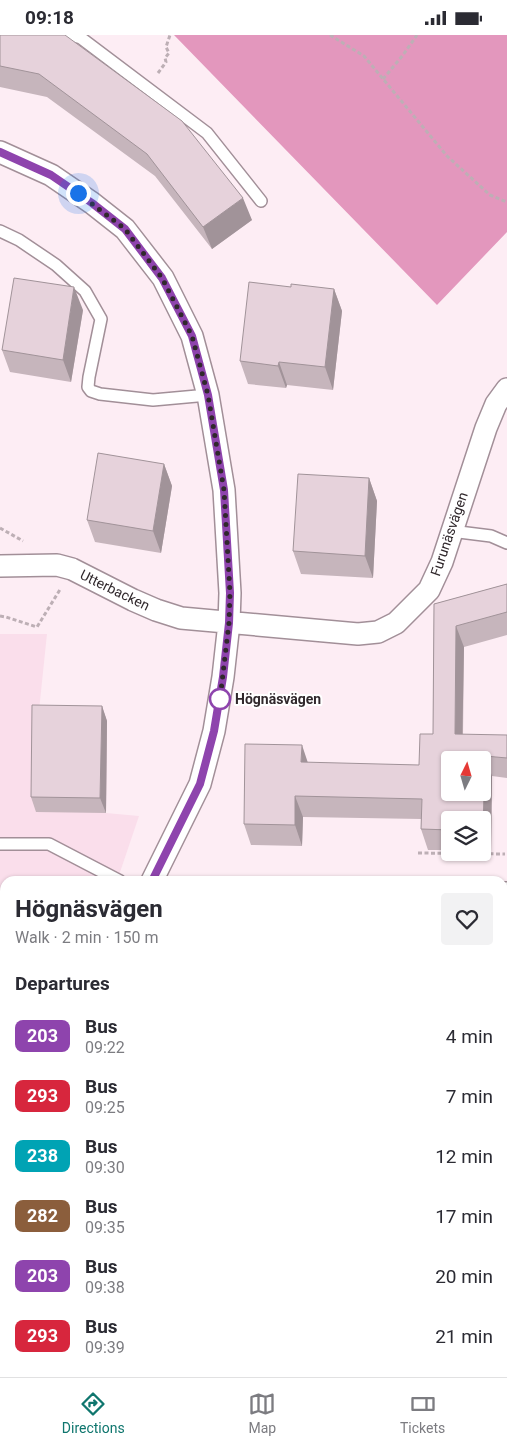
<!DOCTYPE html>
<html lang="en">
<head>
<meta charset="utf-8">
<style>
	:root { --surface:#fff; --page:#f2f2f3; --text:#2b2b33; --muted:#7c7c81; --line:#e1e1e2; --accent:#0f766e }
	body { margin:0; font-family:Roboto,sans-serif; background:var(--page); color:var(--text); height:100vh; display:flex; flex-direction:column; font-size:19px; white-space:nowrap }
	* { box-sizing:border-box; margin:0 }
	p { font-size:16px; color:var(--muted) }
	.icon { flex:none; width:28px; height:28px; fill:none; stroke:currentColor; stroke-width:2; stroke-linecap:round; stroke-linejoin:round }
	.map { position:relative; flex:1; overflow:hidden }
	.details { position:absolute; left:0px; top:841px; width:508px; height:501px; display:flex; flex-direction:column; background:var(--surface); border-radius:15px 15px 0 0; box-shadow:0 1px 4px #0004 }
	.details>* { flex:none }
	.badge { padding:0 10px; border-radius:8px; font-size:18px; line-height:32px }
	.needle { width:32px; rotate:5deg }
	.tools { position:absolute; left:441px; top:716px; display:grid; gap:10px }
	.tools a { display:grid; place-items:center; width:50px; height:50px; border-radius:5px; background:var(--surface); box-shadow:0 1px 4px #0004; font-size:25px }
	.you { position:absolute; width:25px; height:25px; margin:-12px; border:4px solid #fff; border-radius:50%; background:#1a73e8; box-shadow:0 0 0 8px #1a73e833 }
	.map>.badge { position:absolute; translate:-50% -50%; box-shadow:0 0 0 2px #fff }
	h2 { padding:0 15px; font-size:19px; line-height:45px }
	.round { display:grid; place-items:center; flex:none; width:52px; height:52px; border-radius:5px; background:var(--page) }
	.head { display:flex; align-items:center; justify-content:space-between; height:85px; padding:0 15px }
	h1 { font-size:24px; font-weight:700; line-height:38px }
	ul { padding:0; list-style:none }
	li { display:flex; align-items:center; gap:15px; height:60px; padding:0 15px }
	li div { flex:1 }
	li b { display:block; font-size:19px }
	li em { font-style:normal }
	li .badge { min-width:55px; font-weight:700; text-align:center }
	.status { display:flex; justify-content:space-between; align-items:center; height:35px; padding:0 25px; background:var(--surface); direction:ltr }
	.status svg { height:14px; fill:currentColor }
	.menu { display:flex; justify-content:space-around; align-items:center; height:70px; border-top:1px solid var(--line); background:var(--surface); font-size:14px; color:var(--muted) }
	.menu a { display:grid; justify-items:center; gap:2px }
	.menu .on { color:var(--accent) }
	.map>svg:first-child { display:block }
	.built { fill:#fadeeb }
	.forest { fill:#e397bd }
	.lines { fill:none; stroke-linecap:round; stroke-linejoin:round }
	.lane-casing { stroke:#a28f98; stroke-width:14 }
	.street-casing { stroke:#a28f98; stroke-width:24 }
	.secondary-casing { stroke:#a28f98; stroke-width:30 }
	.path { stroke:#bdafb5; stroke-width:3; stroke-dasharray:4 2.5; stroke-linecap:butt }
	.lane { stroke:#fff; stroke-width:11 }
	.street { stroke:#fff; stroke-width:21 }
	.secondary { stroke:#f1dde7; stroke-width:28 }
	.wall { fill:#c6b5bc }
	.shaded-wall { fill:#a19399 }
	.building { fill:#e6d2db; stroke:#a19399; fill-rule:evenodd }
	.line-casing { stroke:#fff; stroke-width:11 }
	.line { stroke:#8e44ad; stroke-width:8 }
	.walk { stroke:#30282c; stroke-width:5; stroke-dasharray:0 9 }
	.stop-dot { fill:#fff; stroke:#8e44ad; stroke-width:2.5 }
	.labels { text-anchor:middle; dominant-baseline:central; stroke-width:4; stroke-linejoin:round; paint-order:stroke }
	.street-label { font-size:14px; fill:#30282c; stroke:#fff }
	.stop-label { font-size:14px; font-weight:bold; fill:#30282c; stroke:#fff; text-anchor:start }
</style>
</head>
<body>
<div class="status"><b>09:18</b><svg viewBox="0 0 49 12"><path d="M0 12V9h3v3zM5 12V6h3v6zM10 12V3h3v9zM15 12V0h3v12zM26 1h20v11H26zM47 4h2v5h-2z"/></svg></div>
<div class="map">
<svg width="507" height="1342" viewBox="0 0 507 1342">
	<rect width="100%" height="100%" fill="#fdedf4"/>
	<path class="built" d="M0 599H47L38 685 107 686 106 778 139 781 117 846H5V1004L0 1009Z"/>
	<path class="forest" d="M174 0H507V197L437 270Z
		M507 964V1051H503V969Z
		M502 1156H507V1288L503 1292Z
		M0 1177H5V1338H222L217 1342H0Z"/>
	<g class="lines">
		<g class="lane-casing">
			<path id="lane" d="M71 0 81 3 207 98 261 166
				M0 196 19 205 56 230 85 256 101 284 89 342 88 352 91 356 100 359 153 365 208 360
				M451 496 491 501 507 508
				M0 809H49L120 846
				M0 962 5 956"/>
		</g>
		<g class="street-casing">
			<path id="street" d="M0 117 51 140 92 168 125 194 163 243 192 301 208 360 224 455 230 558 229 588 223 642 214 696 200 749 152 846
				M0 531 57 530 72 534 133 565 156 575 181 583 358 599 378 597 396 588 429 555 442 527 486 393 496 369 507 354
				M502 858H507"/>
		</g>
		<g class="secondary-casing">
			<path id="secondary" d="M502 1115H507
				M0 1128H5"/>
		</g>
		<path class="path" d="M330 0 364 21 447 121 490 160 507 167
			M158 38 166 27 165 23 169 18 166 12 170 0
			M383 44 403 20 417 0
			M0 493 23 506
			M0 581 6 582 37 592 61 553
			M418 818 505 819
			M0 1058H5
			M502 1071H507
			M0 1160H5
			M279 1338 281 1342"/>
		<use href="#lane" class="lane"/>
		<use href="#street" class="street"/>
		<use href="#secondary" class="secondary"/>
	</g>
	<path class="wall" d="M0 0 252 185 212 214 155 141 47 62 0 52Z
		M291 252 334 254 342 276 333 355 287 350 286 353 248 349 240 326Z
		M83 275 71 347 10 337 2 315Z
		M164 429 172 451 161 518 95 507 87 485Z
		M369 443 377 466 373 543 301 539 293 516Z
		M507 549V600L464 612 463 700H507V743L492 741 491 816H482V785H450V815H428L421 794V784L303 782 302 811 251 810 244 789 308 728 419 730 433 699 434 569Z
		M102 671 107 686 106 778 36 777 31 762Z
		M328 1338H363L362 1342H329Z"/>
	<path class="shaded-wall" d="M243 163 252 185 212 214 203 192Z
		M74 252 83 275 71 347 63 325Z
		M334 254 342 276 333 355 325 332Z
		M279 327 287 350 286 353 278 331Z
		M164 429 172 451 161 518 153 496Z
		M369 443 377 466 373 543 365 521Z
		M456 591 464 612 462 720 455 699Z
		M102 671 107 686 106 778 100 763Z
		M302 710 309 731 301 727Z
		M485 721 492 741 491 816 483 796Z
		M295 761 303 782 302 811 295 790Z
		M359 1338H363L362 1342H361Z
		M464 1338H470L469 1342H463Z"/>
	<path class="building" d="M0 0H65L182 86 243 163 203 192 147 119 39 39 0 31Z
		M14 243 74 252 63 325 2 315Z
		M249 247 291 252V249L334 254 325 332 279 327 278 331 240 326Z
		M98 418 164 429 153 496 87 485Z
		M298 439 369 443 365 521 293 516Z
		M507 549V577L456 591 455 699 507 700V723L485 721 483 796 482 785H450V795L421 794 422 764 295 761V790L244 789 245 709 302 710 301 727 419 730 420 699H433L434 569ZM450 725H482V758H450Z
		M32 670 102 671 100 763 31 762Z
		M230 1338H235L237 1342H222Z
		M428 1338H464L463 1342H427Z"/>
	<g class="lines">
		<g class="line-casing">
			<path id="line" d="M0 117 51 140 92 168 125 194 162 243 192 301 208 360 224 455 230 558 229 588 223 642 214 696 200 749 152 846"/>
		</g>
		<use href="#line" class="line"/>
		<path class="walk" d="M78 158 125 194 162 243 192 301 208 360 224 455 230 558 229 588 220 664"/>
	</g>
	<circle class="stop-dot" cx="220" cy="664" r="10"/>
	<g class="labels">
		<g class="street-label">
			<text transform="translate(449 499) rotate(-71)">Furunäsvägen</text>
			<text transform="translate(115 555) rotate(26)">Utterbacken</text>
		</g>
		<g class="stop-label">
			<text x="235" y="664">Högnäsvägen</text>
		</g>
	</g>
</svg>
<div class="tools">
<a><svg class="needle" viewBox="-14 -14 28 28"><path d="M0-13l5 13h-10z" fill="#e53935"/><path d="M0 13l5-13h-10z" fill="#7c7c81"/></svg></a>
<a><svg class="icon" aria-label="layers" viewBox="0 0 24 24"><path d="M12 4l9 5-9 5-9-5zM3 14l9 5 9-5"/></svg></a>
</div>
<div class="you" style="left:78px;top:158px"></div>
<section class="details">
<div class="head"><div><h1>Högnäsvägen</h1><p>Walk · 2 min · 150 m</p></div><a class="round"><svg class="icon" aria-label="heart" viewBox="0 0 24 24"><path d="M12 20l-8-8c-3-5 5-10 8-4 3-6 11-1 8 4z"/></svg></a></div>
<h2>Departures</h2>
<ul>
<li><span class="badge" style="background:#8e44ad;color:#fff">203</span><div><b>Bus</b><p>09:22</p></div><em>4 min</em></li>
<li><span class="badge" style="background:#d7263d;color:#fff">293</span><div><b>Bus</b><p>09:25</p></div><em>7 min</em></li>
<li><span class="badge" style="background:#00a3b4;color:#fff">238</span><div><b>Bus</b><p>09:30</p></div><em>12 min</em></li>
<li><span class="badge" style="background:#8b5e3c;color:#fff">282</span><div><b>Bus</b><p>09:35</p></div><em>17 min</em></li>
<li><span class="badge" style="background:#8e44ad;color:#fff">203</span><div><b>Bus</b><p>09:38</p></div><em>20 min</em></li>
<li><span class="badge" style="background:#d7263d;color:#fff">293</span><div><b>Bus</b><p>09:39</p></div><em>21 min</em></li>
</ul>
</section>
</div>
<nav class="menu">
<a class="on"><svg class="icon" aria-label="directions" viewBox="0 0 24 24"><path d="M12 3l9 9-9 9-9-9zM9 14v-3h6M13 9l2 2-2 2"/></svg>Directions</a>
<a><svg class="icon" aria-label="map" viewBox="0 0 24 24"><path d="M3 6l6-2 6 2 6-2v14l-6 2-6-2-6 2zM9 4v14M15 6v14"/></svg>Map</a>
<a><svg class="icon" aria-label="tickets" viewBox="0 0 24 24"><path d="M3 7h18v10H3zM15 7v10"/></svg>Tickets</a>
</nav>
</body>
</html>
